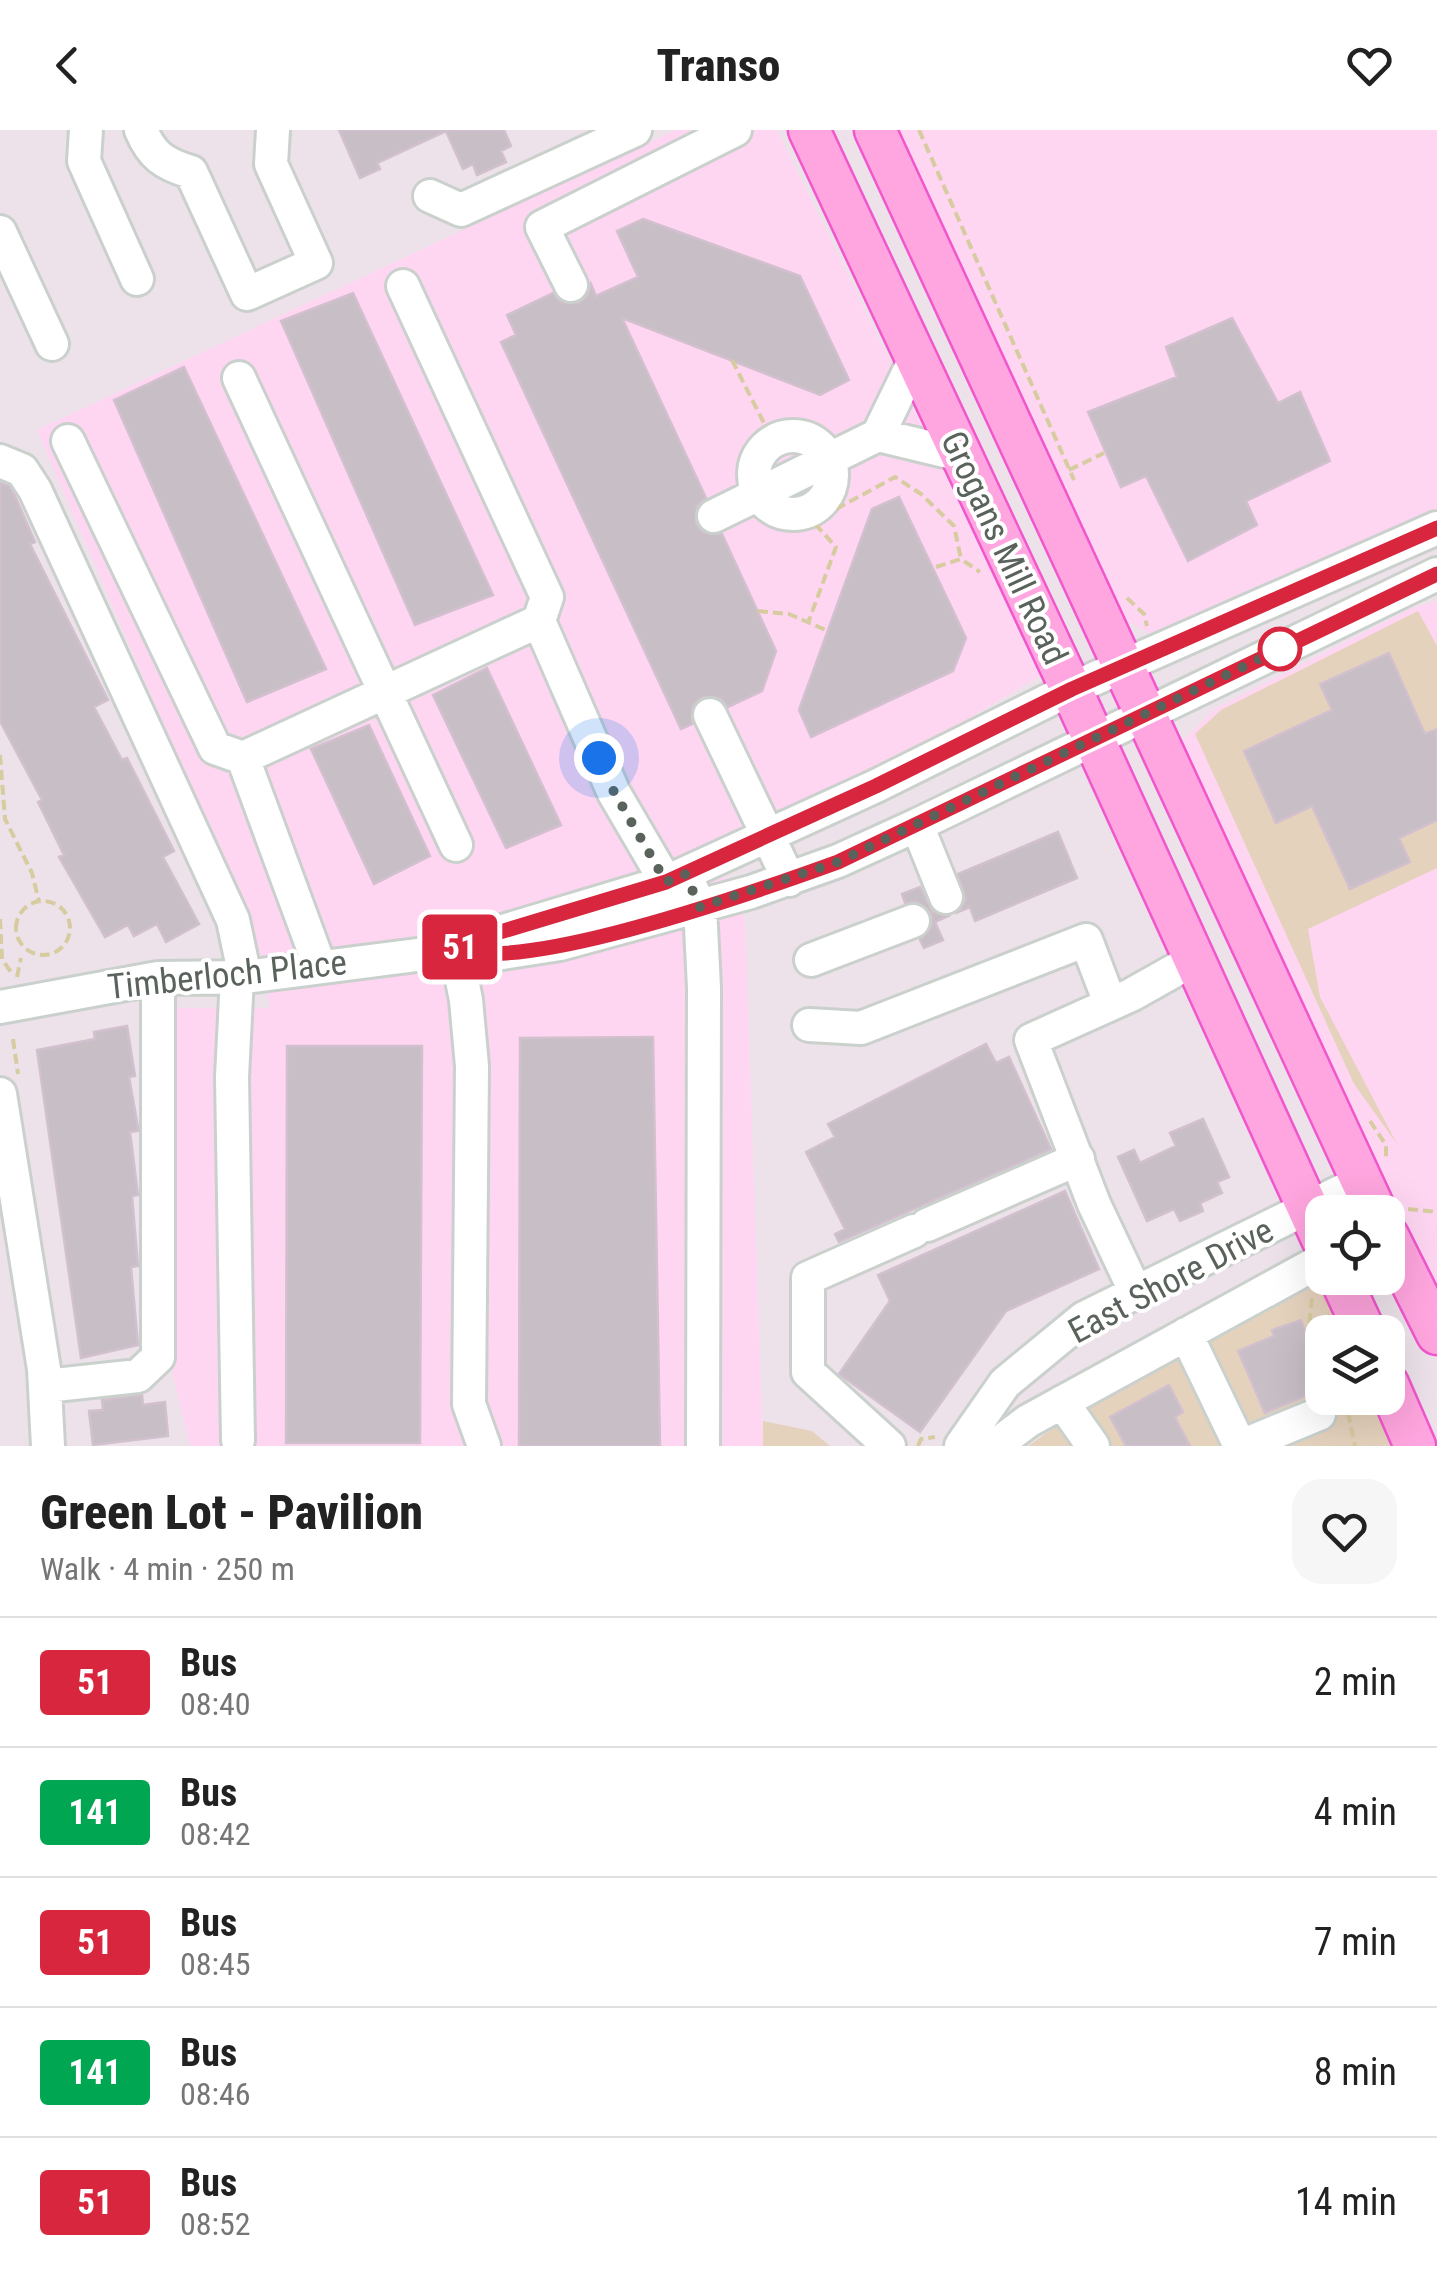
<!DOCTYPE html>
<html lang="en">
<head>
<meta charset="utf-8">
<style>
	:root { --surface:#fff; --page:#f6f6f6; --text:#222; --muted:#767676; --line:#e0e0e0 }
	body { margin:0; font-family:"Roboto Condensed",sans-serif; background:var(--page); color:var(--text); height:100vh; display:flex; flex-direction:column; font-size:38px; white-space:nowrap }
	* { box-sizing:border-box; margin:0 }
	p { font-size:32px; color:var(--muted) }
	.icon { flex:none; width:55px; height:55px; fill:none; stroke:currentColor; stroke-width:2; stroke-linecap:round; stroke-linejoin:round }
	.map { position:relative; height:1316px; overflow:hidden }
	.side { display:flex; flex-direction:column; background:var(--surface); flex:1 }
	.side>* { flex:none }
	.badge { padding:0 20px; border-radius:8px; font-size:35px; line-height:65px }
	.buttons { position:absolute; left:1305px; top:1065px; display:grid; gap:20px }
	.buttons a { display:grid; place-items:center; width:100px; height:100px; border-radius:20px; background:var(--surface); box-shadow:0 10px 40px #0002; font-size:50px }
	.you { position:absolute; width:50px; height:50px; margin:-25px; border:8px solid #fff; border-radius:50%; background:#1a73e8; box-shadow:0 0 0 15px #1a73e833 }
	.map>.badge { position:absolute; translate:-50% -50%; box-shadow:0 0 0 5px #fff }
	.round { display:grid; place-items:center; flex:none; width:105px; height:105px; border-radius:30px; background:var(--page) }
	.overview { display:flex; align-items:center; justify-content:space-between; height:170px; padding:0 40px }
	h1 { font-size:48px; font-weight:800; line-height:75px }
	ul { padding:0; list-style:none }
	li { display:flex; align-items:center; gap:30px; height:130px; padding:0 40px; border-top:2px solid var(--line) }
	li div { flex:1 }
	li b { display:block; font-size:38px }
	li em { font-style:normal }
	li .badge { min-width:110px; font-weight:700; text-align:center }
	header { display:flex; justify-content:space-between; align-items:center; height:130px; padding:0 40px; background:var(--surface); font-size:45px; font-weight:800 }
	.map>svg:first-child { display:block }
	.commercial { fill:#fed6f2 }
	.green { fill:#e5d2bd }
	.building { fill:#c8bec6; stroke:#d2c0ce; stroke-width:2.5 }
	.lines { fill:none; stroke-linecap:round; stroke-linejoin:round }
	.minor-casing { stroke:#cad1cc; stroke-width:38 }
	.major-casing { stroke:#f256cd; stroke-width:45 }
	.path { stroke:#d7cba0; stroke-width:4; stroke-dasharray:10 5; stroke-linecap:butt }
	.minor { stroke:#fff; stroke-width:32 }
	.major { stroke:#ffa5df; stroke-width:40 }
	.line-casing { stroke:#fff; stroke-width:22 }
	.line { stroke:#d7263d; stroke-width:15 }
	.walk { stroke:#5a635b; stroke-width:10; stroke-dasharray:0 18 }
	.stop-dot { fill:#fff; stroke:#d7263d; stroke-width:5 }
	.labels { text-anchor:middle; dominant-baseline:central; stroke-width:8; stroke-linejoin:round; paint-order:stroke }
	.street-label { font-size:35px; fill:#5a635b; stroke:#fff }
</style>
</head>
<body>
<header><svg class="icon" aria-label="back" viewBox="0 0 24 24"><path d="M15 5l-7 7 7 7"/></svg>Transo<svg class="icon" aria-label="heart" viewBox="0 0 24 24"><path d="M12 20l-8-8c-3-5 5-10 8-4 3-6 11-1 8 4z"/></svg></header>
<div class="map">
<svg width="1437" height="1316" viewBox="0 0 1437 1316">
	<rect width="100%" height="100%" fill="#ede2ea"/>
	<path class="commercial" d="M676 0H777L1043 544 926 614 711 714 745 790 763 1316H190L173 1246 169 878H270L256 810 37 300Z
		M897 0H1437V384L1159 508 1122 489Z
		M1437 471V1167L1179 614 1215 579 1412 478Z"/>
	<path class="green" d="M1418 481 1437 516V599L1425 604 1388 523 1320 554 1339 596 1308 591 1244 621 1276 693 1312 676 1350 759 1410 732 1394 696 1420 698 1437 690V738L1308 799 1320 867 1397 1014 1354 954 1195 604 1221 580Z
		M1306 1158C1331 1164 1338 1182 1351 1202H1322V1268H1374L1391 1316H1028L1125 1248Z
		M763 1291 812 1301 830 1316H763Z"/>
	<path class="building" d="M339 0H504L511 16 501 21 506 32 477 45 473 34 463 39 446 1 377 33 380 39 360 48Z
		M643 89 800 146 849 250 820 265 622 188 706 368 697 376 696 394 704 403 722 404 776 521 762 561 728 577 720 568 702 567 693 575 692 594 681 599 501 212 516 205 507 185 553 163 561 172 579 173 588 165 591 154 596 166 638 147 617 101Z
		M353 163 493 465 415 495 281 191Z
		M1232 188 1278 273 1300 262 1330 331 1246 371 1257 395 1188 431 1146 346 1121 357 1088 282 1177 247 1166 217Z
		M184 237 326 539 247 572 114 270Z
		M0 353 9 356 15 366 35 412 30 414 108 570 94 577 122 630 127 628 174 721 163 727 199 794 166 812 157 794 134 806 128 795 105 807 59 727 64 725 38 672 42 670 0 591Z
		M899 367 966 508 953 541 811 607 799 580 872 379Z
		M1389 523 1425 604 1437 599V690L1399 708 1410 732 1350 759 1312 676 1276 693 1244 621 1332 580 1320 554Z
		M487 538 561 695 506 718 433 565Z
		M369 595 430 726 374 754 311 619Z
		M1058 702 1077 748 975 791 970 777 958 782 966 769 958 744Z
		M920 757 933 782 948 786 935 792 943 810 924 818 920 810 932 795 931 783 917 772 905 773 902 764Z
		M127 896 135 946 129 947 138 997V1001L130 1002 138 1065 132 1066 138 1136 131 1137 138 1215 81 1228 37 920 95 909 94 902Z
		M653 907 660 1316H519L520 908Z
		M986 914 996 933 1009 927 1051 1019 839 1112 835 1104 845 1099 806 1022 835 1007 828 994Z
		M287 916H422L420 1313H286Z
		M1203 989 1229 1047 1217 1052 1222 1063 1200 1073 1203 1081 1180 1091 1174 1079 1147 1091 1118 1027 1134 1020 1140 1033 1176 1016 1170 1003Z
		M1065 1061 1099 1139 1006 1181 920 1302 839 1244 890 1171 878 1145Z
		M1301 1190 1322 1249V1259L1265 1283 1238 1221 1274 1206 1272 1200Z
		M1169 1255 1183 1282 1175 1287 1190 1316H1126L1110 1287Z
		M142 1265 143 1275 165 1272 168 1306 93 1315 89 1281 103 1280 102 1270Z"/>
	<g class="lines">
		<g class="minor-casing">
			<path id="minor" d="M86 0 84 31 137 149
				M141 0C152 26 164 34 191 42L247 164 316 133 271 34 273 0
				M430 66 461 80 635 0
				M0 102 52 214
				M571 155 542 97 735 0
				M403 156 547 467 539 491 614 663 666 752 672 770
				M239 248 456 715
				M878 305 961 325
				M754 345a39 39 0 1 1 78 0a39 39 0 1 1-78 0Z
				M68 311 215 618 243 628 320 837
				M0 331 22 340 35 360 233 790 245 847
				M714 386 878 305 915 229
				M710 585 789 750
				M243 628 539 491
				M917 695 946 767
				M691 757 700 777 704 858 703 1316
				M473 810 666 752 876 656 1071 559 1437 398
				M456 820 466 870 472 936 469 1274 484 1316
				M811 830 913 791
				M237 847 232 947 238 1310
				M0 877 158 848 245 847 456 820 496 824 560 814 751 762 838 731 917 695 1437 444
				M809 895 861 898 1086 810 1110 873
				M0 964 44 1239 48 1316
				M927 1095 1078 1029
				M1136 1163 1094 1074 1031 910 1131 865 1195 829
				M1186 1204 1240 1316
				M46 1256 138 1246 158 1227V848
				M1062 1272 1093 1316
				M889 1316 808 1242V1148L914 1101
				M961 1316 1005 1253 1084 1188 1360 1052
				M995 1316 1028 1291 1322 1130
				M1241 1316 1319 1284"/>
		</g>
		<g class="major-casing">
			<path id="major" d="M809 0 1071 559 1322 1109
				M875 0 1376 1082
				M1388 1106 1437 1204
				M1340 1148 1365 1202
				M1388 1254 1415 1316"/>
		</g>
		<path class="path" d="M919 0 1074 350
			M732 230 773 311
			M1069 340 1104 323
			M822 372 838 378 895 347 921 364 954 396 961 429
			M805 383 836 417 808 493
			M936 437 961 429 980 442
			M1127 468 1144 484 1147 496
			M758 481 789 484 828 501
			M0 625 5 689 32 743 39 772
			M16 798a27 27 0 1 1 54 0a27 27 0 1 1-54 0Z
			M0 789 2 829 13 845
			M17 847 21 828
			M13 909 18 944
			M1370 991 1386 1015V1027
			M1408 1079 1437 1082
			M1312 1168 1308 1205 1322 1225
			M1345 1268 1355 1316
			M918 1316 921 1309 935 1307"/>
		<use href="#minor" class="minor"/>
		<use href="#major" class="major"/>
	</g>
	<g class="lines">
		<g class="line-casing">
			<path id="line" d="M1437 398 1072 559 876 656 666 752 470 811 456 820C532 842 758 761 838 732L1437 444"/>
		</g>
		<use href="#line" class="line"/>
		<path class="walk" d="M599 628 614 662 666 752 685 744 700 777 838 732 1280 519"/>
	</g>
	<circle class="stop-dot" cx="1280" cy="519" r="20"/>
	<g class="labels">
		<g class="street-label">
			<text transform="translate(1004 418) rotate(65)">Grogans Mill Road</text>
			<text transform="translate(227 845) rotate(-6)">Timberloch Place</text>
			<text transform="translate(1171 1151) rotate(-28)">East Shore Drive</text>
		</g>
	</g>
</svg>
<div class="buttons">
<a><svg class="icon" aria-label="locate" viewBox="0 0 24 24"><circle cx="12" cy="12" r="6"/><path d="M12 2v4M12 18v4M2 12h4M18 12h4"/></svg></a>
<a><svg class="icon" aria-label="layers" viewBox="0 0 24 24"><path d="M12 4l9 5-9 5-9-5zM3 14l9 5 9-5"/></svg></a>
</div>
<div class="you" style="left:599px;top:628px"></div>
<b class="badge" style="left:460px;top:817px;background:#d7263d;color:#fff">51</b>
</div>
<section class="side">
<div class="overview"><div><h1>Green Lot - Pavilion</h1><p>Walk · 4 min · 250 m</p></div><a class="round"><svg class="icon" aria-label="heart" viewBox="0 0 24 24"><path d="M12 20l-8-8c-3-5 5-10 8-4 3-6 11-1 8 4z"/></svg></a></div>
<ul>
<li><span class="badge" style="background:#d7263d;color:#fff">51</span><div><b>Bus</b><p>08:40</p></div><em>2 min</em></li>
<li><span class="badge" style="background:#00a651;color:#fff">141</span><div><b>Bus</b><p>08:42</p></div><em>4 min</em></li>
<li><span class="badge" style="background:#d7263d;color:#fff">51</span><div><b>Bus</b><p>08:45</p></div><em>7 min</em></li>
<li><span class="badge" style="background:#00a651;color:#fff">141</span><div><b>Bus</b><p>08:46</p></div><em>8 min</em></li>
<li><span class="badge" style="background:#d7263d;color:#fff">51</span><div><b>Bus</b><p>08:52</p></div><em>14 min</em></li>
</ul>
</section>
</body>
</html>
